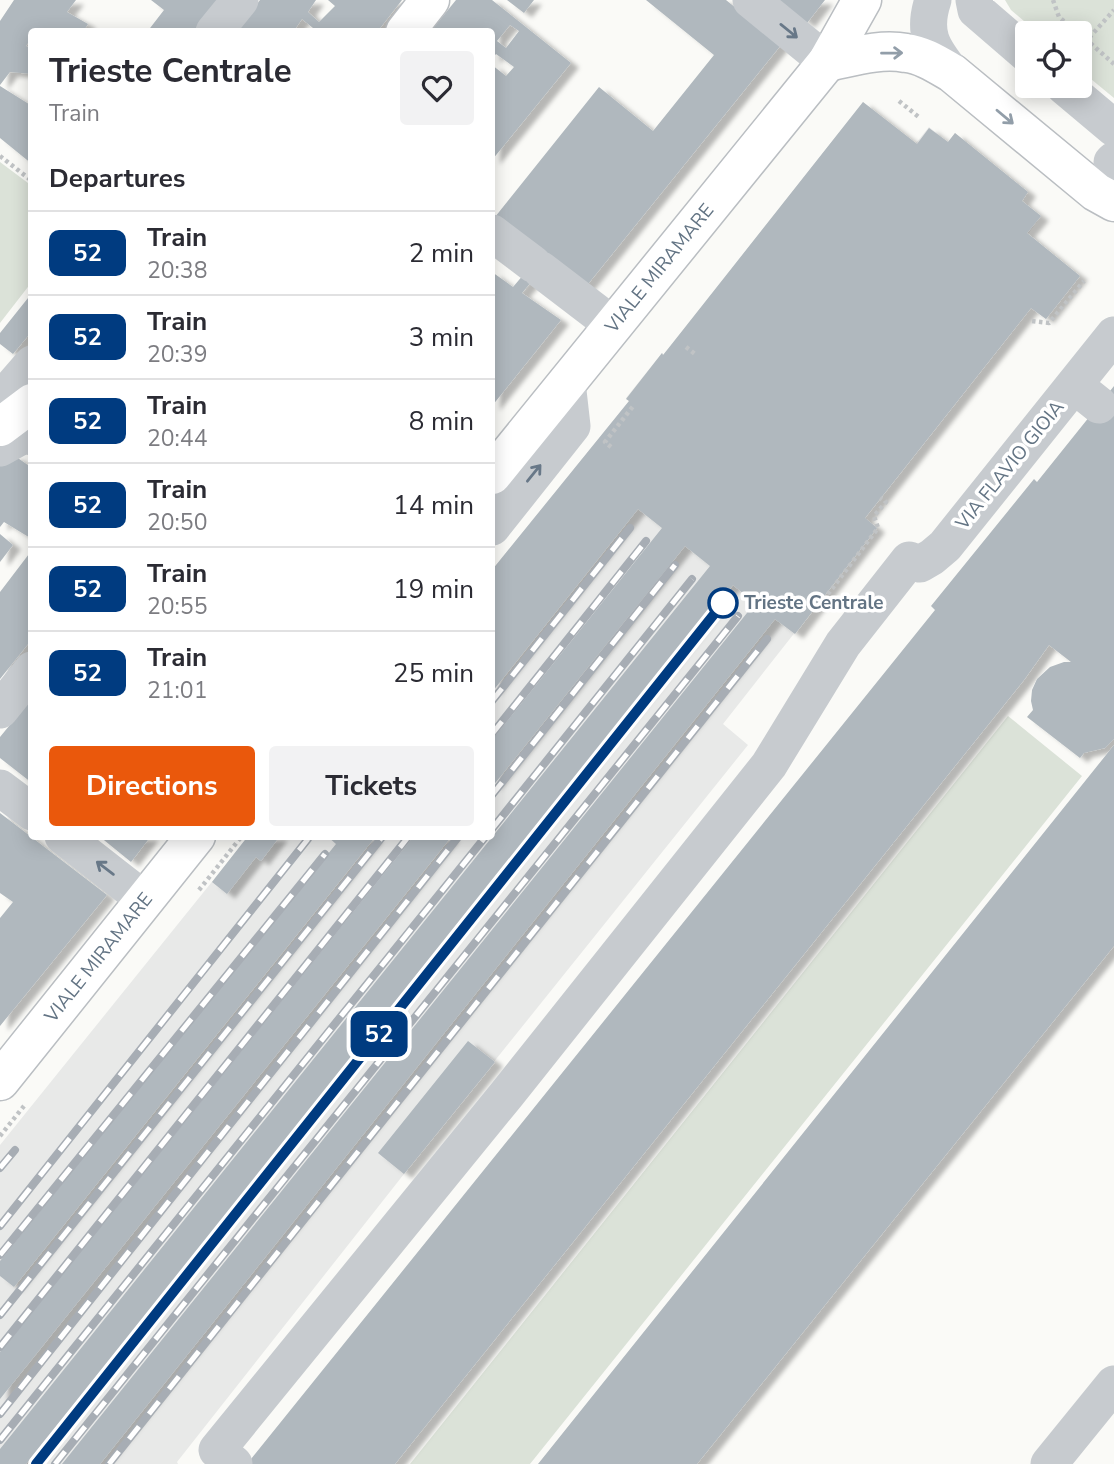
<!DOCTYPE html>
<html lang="en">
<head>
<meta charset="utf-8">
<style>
	:root { --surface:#fff; --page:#f2f2f3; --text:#2b2b33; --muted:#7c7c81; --line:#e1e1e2; --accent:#ea580c }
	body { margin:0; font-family:"Nunito Sans",sans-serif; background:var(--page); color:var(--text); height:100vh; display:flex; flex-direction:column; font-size:26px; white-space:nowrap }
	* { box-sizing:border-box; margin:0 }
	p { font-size:23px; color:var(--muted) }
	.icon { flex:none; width:38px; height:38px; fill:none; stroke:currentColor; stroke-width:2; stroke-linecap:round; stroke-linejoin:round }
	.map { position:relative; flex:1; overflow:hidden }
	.sheet { position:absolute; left:28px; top:28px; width:467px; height:812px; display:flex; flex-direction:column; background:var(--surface); border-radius:7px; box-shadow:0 4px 18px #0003 }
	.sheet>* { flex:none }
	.badge { padding:0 14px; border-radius:10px; font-size:24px; line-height:46px }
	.tools { position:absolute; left:1015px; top:21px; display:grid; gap:14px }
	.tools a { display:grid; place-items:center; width:77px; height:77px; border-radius:7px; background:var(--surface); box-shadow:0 4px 18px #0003; font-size:35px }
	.map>.badge { position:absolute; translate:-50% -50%; box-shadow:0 0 0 4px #fff }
	h2 { padding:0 21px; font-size:26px; line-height:63px }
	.round { display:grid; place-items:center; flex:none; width:74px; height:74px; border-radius:7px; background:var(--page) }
	.headline { display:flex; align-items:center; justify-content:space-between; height:119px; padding:0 21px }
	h1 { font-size:33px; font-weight:700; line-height:52px }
	.cta { display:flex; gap:14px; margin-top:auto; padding:14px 21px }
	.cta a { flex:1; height:80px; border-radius:7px; background:var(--accent); color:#fff; font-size:28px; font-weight:700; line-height:80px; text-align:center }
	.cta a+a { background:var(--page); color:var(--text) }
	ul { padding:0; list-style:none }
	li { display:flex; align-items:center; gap:21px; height:84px; padding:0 21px; border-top:2px solid var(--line) }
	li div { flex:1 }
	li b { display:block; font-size:26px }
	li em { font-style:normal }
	li .badge { min-width:77px; font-weight:700; text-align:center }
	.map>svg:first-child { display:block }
	.built { fill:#e8e9e8 }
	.green { fill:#dbe2d8 }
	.building { fill:#b0b8be; fill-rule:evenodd; filter:url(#shadow) }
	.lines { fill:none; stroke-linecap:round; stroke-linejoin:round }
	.major-casing { stroke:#babec2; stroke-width:41 }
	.path { stroke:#c0c3c5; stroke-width:4.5; stroke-dasharray:3.5 3.5; stroke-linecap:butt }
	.minor { stroke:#c7cbcf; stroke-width:37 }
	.major { stroke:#fff; stroke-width:38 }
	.rail-casing { stroke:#a7adb4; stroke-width:8 }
	.rail { stroke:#fff; stroke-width:5; stroke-dasharray:16; stroke-linecap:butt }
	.oneway { stroke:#687888 }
	.oneway2 { stroke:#929ea9 }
	.line-casing { stroke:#fff; stroke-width:16 }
	.line { stroke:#003b80; stroke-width:10 }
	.stop-dot { fill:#fff; stroke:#003b80; stroke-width:3.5 }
	.labels { text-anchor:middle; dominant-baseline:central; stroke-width:7; stroke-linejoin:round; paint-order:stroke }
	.street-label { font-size:19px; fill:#637484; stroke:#fff }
	.stop-label { font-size:19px; font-weight:bold; fill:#637484; stroke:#fff; text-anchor:start }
</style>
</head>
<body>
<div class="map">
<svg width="1114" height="1464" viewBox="0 0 1114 1464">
	<defs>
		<filter id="shadow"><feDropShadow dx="8" dy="4.5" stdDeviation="2" flood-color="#0004"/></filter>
	</defs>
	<rect width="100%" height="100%" fill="#fafaf7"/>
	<path class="built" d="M863 102 916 143 929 127 948 142 955 133 1028 192 1022 201 1041 216 1028 234 1080 276 1046 319 1031 308 865 517 877 528 723 724 748 745 404 1174 177 1462 178 1464H0V1145L248 837 492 836V570L629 401 626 398 662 353 664 355Z"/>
	<path class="green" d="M1005 0H1114V98L1080 70V33H1038L1011 10Z
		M0 162 32 186 31 283 0 323Z
		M1008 716 1082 776 530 1464H410Z"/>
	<path class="building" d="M14 0H76L67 12 88 24 83 32H32V37L26 46 32 49V74L10 72 0 85V21Z
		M151 0H219L193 32H147L164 10Z
		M260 0H316L308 12 319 22 335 6 328 0H402L377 32H311L313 28 302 19 293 32H235Z
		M456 0H492L571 63 492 160V65L506 76 514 67 496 54 492 59V32H430ZM510 25 519 31 506 48 497 41Z
		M507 0H534L524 13Z
		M646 0H726L781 45 584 289 549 261 522 293 561 320 492 406V272L513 287 541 254 495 217 599 87 653 131 714 55Z
		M778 0H825L807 23Z
		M0 86 32 106V164L0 138Z
		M863 102 917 144 929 128 948 142 955 133 1028 192 1022 201 1041 216 1027 233 1080 276 1046 319 1031 308 865 518 877 528 795 634 775 619 100 1464H62L755 603 733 585 26 1464H0V1449L710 566 685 546 492 787V740L662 528 638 509 492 692V570L629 401 626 399 662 353 663 355 671 345Z
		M32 293V331L13 354 0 344V333Z
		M1114 386V739L1105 748 1084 753 1080 758 1027 717 1033 710 1031 701 1032 690 1037 679 1050 667 1064 662H1071L1049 645 1024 680 395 1464H247L935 610 931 606 1034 479 1037 482Z
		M15 456 32 468V539L4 522 0 527V457Z
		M0 534 13 545 0 562Z
		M32 550V639L0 679V592Z
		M32 698V783L0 758V737Z
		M1114 745V946L697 1464H538Z
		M0 813 107 895 0 1026V918L13 902 0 893Z
		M99 836H151L131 862Z
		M248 836H280L261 861 256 857 227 894 212 882Z
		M327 836H376L14 1287 0 1276V1261L336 844Z
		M414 836H452L0 1399V1352Z
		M468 1041 495 1062 404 1174 378 1153Z"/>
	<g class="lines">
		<g class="major-casing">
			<g id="major">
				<path d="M405 32 430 0"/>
				<path d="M827 62C852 57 880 48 906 53 923 55 938 65 952 73L1096 192 1114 202"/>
				<path d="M0 427 32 403"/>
				<path id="s1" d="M492 475 827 62 862 0"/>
				<path id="s2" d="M0 1081 196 836"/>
			</g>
		</g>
		<path class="path" d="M1053 0 1059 17 1078 33
			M1080 34 1114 64
			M1080 48 1114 10
			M899 101 920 118
			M0 156 32 181
			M1032 321 1049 323 1084 281
			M686 347 695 354
			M611 447 605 442 634 405
			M823 597 825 598 878 528 874 516 886 502 880 498
			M199 890 242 836
			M0 1136 24 1106"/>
		<path class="minor" d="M751 0 827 62
			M933 0C922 33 932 48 952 73
			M974 0 976 10 1027 54
			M214 32 240 0
			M1064 86 1114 128
			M1112 162 1114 160
			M492 233 533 264
			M541 270 613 325
			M1074 385 1099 405
			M0 401 32 364
			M0 448 27 433 32 437
			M492 527 572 426 567 382
			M0 710 32 670
			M0 788 32 812
			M63 836 145 900
			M234 1464 217 1450 507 1094 769 765 843 644 909 560 920 564 932 557 945 546 1114 335
			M1049 1464 1114 1384"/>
		<use href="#major" class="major"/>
		<g class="rail-casing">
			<path id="rail" d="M492 701 630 528
				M492 734 646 541
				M492 795 675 565
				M492 829 692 579
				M0 1168 15 1150
				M0 1226 308 839
				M0 1255 325 854
				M0 1315 383 836
				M0 1347 409 836
				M0 1414 459 836
				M0 1440 486 836
				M36 1464 723 603
				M55 1464 738 616
				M109 1464 767 639"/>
		</g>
		<use href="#rail" class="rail"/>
	</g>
	<defs><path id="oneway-shaft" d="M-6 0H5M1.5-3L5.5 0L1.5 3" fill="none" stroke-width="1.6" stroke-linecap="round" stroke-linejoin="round" transform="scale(1.75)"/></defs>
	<g class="oneway">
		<use href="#oneway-shaft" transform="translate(789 31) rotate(39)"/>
		<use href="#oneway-shaft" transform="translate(534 473) rotate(-51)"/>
		<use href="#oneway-shaft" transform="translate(105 868) rotate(-143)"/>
	</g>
	<g class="oneway2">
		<use href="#oneway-shaft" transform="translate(892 53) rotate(-1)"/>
		<use href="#oneway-shaft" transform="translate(1005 117) rotate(40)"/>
	</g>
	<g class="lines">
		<g class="line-casing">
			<path id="line" d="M36 1464 723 603"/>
		</g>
		<use href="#line" class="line"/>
	</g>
	<circle class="stop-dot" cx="723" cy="603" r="14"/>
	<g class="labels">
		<g class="street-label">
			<text stroke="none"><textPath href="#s1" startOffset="266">VIALE MIRAMARE</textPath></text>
			<text transform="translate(1010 465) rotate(-51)">VIA FLAVIO GIOIA</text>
			<text stroke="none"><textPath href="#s2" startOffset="158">VIALE MIRAMARE</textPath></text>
		</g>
		<g class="stop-label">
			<text x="744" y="603">Trieste Centrale</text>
		</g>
	</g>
</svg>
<div class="tools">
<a><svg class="icon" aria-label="locate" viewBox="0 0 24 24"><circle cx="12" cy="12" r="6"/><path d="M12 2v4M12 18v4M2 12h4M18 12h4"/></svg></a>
</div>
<b class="badge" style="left:379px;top:1034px;background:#003b80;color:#fff">52</b>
<section class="sheet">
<div class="headline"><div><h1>Trieste Centrale</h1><p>Train</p></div><a class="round"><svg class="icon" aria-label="heart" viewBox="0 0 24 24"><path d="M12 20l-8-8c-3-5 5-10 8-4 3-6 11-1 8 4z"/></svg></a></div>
<h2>Departures</h2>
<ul>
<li><span class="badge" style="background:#003b80;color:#fff">52</span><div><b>Train</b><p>20:38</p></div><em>2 min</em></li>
<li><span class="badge" style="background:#003b80;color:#fff">52</span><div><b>Train</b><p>20:39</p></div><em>3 min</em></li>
<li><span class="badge" style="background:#003b80;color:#fff">52</span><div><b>Train</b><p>20:44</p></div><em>8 min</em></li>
<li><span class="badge" style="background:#003b80;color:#fff">52</span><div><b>Train</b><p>20:50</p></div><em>14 min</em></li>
<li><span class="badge" style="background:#003b80;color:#fff">52</span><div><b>Train</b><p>20:55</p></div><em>19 min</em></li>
<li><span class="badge" style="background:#003b80;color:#fff">52</span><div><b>Train</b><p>21:01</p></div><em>25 min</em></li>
</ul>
<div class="cta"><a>Directions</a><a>Tickets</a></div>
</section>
</div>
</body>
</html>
